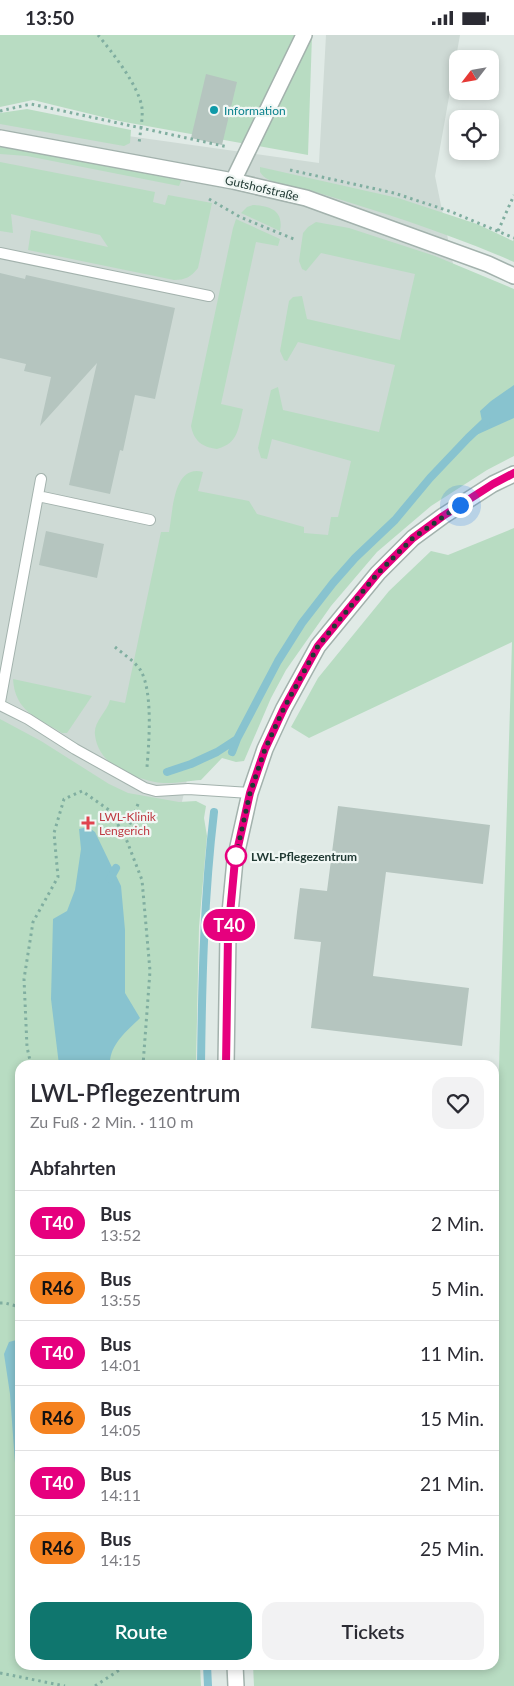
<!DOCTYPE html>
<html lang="de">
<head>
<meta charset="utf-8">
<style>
	:root { --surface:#fff; --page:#f2f2f3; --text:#2b2b33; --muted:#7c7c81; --line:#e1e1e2; --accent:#0f766e }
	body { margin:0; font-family:Lato,sans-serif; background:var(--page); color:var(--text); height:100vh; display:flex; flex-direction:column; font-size:19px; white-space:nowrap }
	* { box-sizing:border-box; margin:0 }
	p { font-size:16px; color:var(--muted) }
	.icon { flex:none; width:28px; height:28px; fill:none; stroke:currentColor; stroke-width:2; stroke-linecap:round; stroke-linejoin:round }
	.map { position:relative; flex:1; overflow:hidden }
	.details { position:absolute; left:15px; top:1025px; width:484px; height:610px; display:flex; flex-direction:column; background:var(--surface); border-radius:15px; box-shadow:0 2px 8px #0003 }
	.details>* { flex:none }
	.badge { padding:0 10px; border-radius:16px; font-size:18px; line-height:32px }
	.needle { width:32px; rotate:239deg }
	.controls { position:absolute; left:449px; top:15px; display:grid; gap:10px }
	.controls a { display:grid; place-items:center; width:50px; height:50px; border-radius:10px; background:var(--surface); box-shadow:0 2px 8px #0003; font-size:25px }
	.you { position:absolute; width:25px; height:25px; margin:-12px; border:4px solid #fff; border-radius:50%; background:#1a73e8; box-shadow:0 0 0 8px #1a73e833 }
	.map>.badge { position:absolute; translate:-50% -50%; box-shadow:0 0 0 2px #fff }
	h2 { padding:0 15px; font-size:19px; line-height:45px }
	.round { display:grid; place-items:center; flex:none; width:52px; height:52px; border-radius:15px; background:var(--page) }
	.summary { display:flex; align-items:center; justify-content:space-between; height:85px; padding:0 15px }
	h1 { font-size:24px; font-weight:600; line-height:38px }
	.cta { display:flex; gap:10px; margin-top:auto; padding:10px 15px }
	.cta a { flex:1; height:58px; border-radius:15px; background:var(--accent); color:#fff; font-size:20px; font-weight:600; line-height:58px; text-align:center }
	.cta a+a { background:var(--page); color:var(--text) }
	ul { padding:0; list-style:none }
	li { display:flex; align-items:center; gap:15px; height:65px; padding:0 15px; border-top:1px solid var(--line) }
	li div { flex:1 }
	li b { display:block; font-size:19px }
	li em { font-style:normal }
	li .badge { min-width:55px; font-weight:700; text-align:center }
	.status { display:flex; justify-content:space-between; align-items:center; height:35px; padding:0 25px; background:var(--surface); direction:ltr }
	.status svg { height:14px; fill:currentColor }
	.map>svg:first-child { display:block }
	.built { fill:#cedad5 }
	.green { fill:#b8dcc2 }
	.water { fill:#88c3cf }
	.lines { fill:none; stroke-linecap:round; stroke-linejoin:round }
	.stream { stroke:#88c3cf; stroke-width:8 }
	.building { fill:#b5c5bf }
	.lane-casing { stroke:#a3b2ad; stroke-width:12 }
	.street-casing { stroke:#a3b2ad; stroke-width:18 }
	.path { stroke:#80aea0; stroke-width:3; stroke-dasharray:2.5 4; stroke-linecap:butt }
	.lane { stroke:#fff; stroke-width:10 }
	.street { stroke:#fff; stroke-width:15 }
	.line-casing { stroke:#fff; stroke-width:11 }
	.line { stroke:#e6007e; stroke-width:8 }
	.walk { stroke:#213a34; stroke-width:5; stroke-dasharray:0 9 }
	.culture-dot { fill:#0f9aa8; stroke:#f0f7f4; stroke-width:2 }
	.health-dot { fill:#e0444e; stroke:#f0f7f4; stroke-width:2 }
	.stop-dot { fill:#fff; stroke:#e6007e; stroke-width:2.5 }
	.labels { text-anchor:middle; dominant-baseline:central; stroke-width:4.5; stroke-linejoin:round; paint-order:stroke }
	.culture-label { font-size:12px; fill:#0d838f; stroke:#f0f7f4; text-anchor:start }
	.street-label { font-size:12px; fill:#213a34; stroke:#f0f7f4 }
	.health-label { font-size:12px; fill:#be3a42; stroke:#f0f7f4; text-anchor:start }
	.stop-label { font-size:12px; font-weight:bold; fill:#213a34; stroke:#f0f7f4; text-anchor:start }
</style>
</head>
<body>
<div class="status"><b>13:50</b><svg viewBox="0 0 49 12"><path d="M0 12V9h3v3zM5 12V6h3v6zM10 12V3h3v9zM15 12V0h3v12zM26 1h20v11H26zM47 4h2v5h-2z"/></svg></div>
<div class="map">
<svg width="514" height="1651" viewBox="0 0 514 1651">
	<rect width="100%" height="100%" fill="#e0eae6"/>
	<path class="built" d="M326 0H460L435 141 487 394 198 697 156 880 20 1030V1630L0 1651V83L319 128Z"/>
	<path class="green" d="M0 0H312L308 120 119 86 33 65 0 72Z
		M27 74 131 95 130 108 124 111 0 89V78Z
		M0 109 4 110 182 144 179 151 27 121 0 119Z
		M0 127 155 157 153 167 165 170 168 160 212 168 198 233C191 242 185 245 174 245L28 215 31 195 108 212 100 200 11 179 13 198 0 196Z
		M260 132 398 163 477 189 513 206 514 204V227C448 198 381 177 312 156 298 152 267 150 260 137Z
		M253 170C271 171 284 176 280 196L241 178 247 172Z
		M236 184 280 204 278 211 256 207 221 369 243 374C238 393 239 408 217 414 202 412 194 406 191 391L233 193Z
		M316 187 349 193 435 221 514 254V421L487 435 431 471 377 517 331 571 286 635 271 663 244 726 236 727 222 723 201 745C187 746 169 750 155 747 130 742 98 729 95 700 93 687 107 677 110 665L125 668 161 497H169C173 476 173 429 203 437L198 456 249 466 257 479 304 492V498L328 500 331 482H338L351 426 272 404 267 424 261 423 258 413 271 355 278 352 283 375 379 397 395 330 298 307 287 326 284 325 280 316 289 266 293 262 302 261 307 284 400 305 415 239 321 218 306 236 302 234 299 226 303 198 308 192Z
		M514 493V1651H254L253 1630H494V1194L512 607 309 703 291 692 318 643 389 556 431 516 448 520Z
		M13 644 92 661 67 698H62C37 682 15 677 13 644Z
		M0 684 41 706 109 749 128 758 179 767 196 766 206 771 204 783 207 801 199 892 196 1030H20V1630H200L201 1651H0Z"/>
	<path class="water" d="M514 350V383L474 401 482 386 480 376 491 366Z
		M88 792 95 797 121 851 125 895V958L140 983C127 996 109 1010 110 1030H59L51 964 53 884 67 876 75 855 81 814 79 794Z
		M20 1304V1506L15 1457V1428L10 1359 4 1319 9 1307Z"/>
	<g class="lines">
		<path class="stream" d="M232 717 237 704
			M167 737 191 729 217 717 237 704 278 626 302 588 333 548 355 523 395 485 430 443 468 403 487 385
			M110 844 116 833
			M201 1030C202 945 204 861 214 777
			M207 1630 208 1651"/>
	</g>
	<path class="building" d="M206 39 237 47 222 110 191 103Z
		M0 238 25 244 26 240 175 273 155 364 135 360 123 416 120 415 110 459 69 450 97 328 40 391 51 342 24 336 26 329 0 323Z
		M46 496 104 509 97 543 39 530Z
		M338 771 490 790 483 849 386 837 373 941 469 953 462 1011 311 993 321 907 294 904 297 877 300 853 327 856Z"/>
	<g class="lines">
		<g class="lane-casing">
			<path id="lane" d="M0 218 209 261
				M38 461 150 485
				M0 667 41 444
				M0 670 28 684 75 714 145 753 156 756 188 754 250 758"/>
		</g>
		<g class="street-casing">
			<path id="street" d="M0 103 233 146 306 163 488 229 514 241
				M233 146 304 0
				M226 1030 228 899 235 825 250 758 265 714 284 673 318 611 378 538 413 503 443 481 493 449 514 439
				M235 1630 236 1651"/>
		</g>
		<path class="path" d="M98 0C112 17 139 51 142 73 143 84 140 98 139 109
			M0 76 31 69 228 112
			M290 135 394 158 452 177 514 203
			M209 164 240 182 296 205
			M498 196 514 160
			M115 612C123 619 136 627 141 636 153 658 149 707 147 732
			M138 769 125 801 142 845 150 936 143 1030
			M31 1030 27 1012 24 944 33 887 58 842 54 798 64 764 82 756 109 775 125 801
			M0 1268H5L20 1272
			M0 1638 65 1651
			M95 1651 127 1630"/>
		<use href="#lane" class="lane"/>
		<use href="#street" class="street"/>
	</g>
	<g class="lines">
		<g class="line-casing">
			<path id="line" d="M226 1030 228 900 235 825 250 758 265 714 284 673 318 611 378 538 413 503 443 481 493 449 514 438"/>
		</g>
		<use href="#line" class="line"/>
		<path class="walk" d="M236 821 235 825 250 758 265 714 284 673 318 611 378 538 413 503 460 470"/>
	</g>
	<circle class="culture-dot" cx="214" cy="75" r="5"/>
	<path class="health-dot" d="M85.5 780.5h5v5h5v5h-5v5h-5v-5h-5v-5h5z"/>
	<circle class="stop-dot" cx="236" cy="821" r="10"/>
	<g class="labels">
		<g class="culture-label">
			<text x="224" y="75">Information</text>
		</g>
		<g class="street-label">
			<text transform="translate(262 153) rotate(13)">Gutshofstraße</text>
		</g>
		<g class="health-label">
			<text x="99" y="781">LWL-Klinik<tspan x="99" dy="14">Lengerich</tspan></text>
		</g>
		<g class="stop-label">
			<text x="251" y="821">LWL-Pflegezentrum</text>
		</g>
	</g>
</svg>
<div class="controls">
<a><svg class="needle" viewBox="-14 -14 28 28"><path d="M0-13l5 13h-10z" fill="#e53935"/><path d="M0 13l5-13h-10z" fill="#7c7c81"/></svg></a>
<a><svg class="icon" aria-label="locate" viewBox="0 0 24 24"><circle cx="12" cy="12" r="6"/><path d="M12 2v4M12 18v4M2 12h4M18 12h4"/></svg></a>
</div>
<div class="you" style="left:460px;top:470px"></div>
<b class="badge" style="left:229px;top:890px;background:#e6007e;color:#fff">T40</b>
<section class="details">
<div class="summary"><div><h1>LWL-Pflegezentrum</h1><p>Zu Fuß · 2 Min. · 110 m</p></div><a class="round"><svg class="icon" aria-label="heart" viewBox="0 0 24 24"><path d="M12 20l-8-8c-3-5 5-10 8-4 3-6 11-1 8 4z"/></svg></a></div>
<h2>Abfahrten</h2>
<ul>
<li><span class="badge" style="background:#e6007e;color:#fff">T40</span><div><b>Bus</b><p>13:52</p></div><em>2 Min.</em></li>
<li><span class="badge" style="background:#f58220;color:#111">R46</span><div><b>Bus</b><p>13:55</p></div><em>5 Min.</em></li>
<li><span class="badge" style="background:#e6007e;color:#fff">T40</span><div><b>Bus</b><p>14:01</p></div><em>11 Min.</em></li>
<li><span class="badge" style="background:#f58220;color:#111">R46</span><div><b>Bus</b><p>14:05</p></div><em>15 Min.</em></li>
<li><span class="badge" style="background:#e6007e;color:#fff">T40</span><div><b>Bus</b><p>14:11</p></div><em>21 Min.</em></li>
<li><span class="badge" style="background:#f58220;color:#111">R46</span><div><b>Bus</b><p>14:15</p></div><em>25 Min.</em></li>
</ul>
<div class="cta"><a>Route</a><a>Tickets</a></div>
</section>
</div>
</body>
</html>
